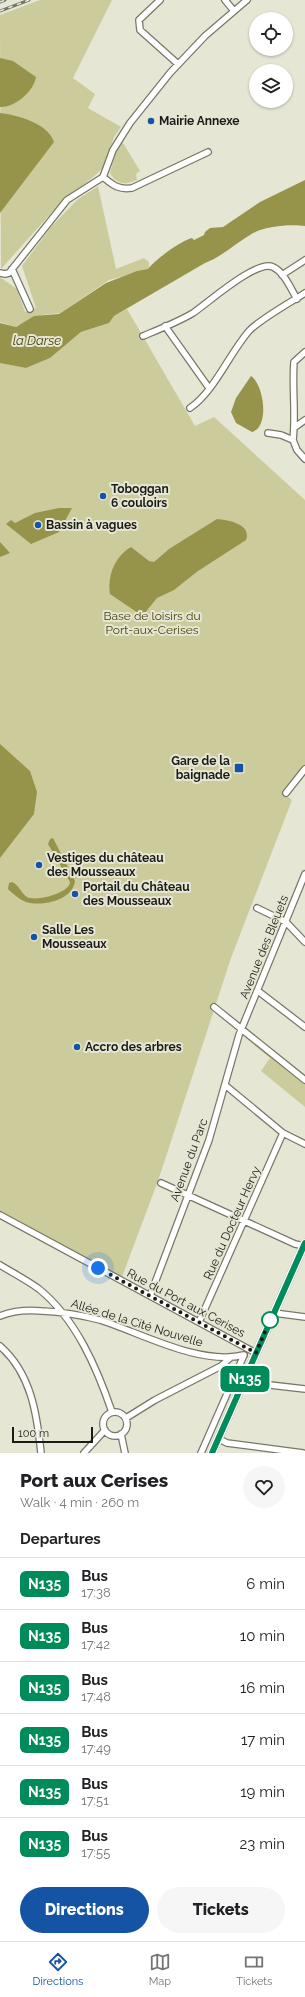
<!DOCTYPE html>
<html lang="en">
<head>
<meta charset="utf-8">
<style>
	:root { --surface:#fff; --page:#f6f6f6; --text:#202124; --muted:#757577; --line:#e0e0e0; --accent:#1554a4 }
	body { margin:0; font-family:Raleway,sans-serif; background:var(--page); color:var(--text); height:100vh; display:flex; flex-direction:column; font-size:15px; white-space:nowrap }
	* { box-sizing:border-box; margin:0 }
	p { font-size:13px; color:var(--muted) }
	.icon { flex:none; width:22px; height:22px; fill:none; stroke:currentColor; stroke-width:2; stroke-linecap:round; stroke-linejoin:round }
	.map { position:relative; height:1453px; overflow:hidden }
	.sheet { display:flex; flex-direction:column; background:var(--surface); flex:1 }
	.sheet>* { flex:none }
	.badge { padding:0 8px; border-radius:6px; font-size:14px; line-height:26px }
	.controls { position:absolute; left:249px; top:12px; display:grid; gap:8px }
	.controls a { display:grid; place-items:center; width:44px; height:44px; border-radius:50%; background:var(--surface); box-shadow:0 1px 3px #0004; font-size:20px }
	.scale { position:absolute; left:12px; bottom:10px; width:81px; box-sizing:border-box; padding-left:4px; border:2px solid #1c1c16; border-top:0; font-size:11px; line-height:14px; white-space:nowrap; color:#1c1c16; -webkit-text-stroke:3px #e6e6d5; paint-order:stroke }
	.you { position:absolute; width:20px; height:20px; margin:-10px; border:3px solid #fff; border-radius:50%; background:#1a73e8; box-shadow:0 0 0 6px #1a73e833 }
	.map>.badge { position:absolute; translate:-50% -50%; box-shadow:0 0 0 2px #fff }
	h2 { padding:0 20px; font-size:15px; line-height:36px }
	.round { display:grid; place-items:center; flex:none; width:42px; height:42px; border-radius:21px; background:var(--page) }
	.summary { display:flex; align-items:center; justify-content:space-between; height:68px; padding:0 20px }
	h1 { font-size:19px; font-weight:800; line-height:30px }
	.cta { display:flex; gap:8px; margin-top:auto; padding:8px 20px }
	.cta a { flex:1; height:46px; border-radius:24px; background:var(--accent); color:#fff; font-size:16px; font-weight:800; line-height:46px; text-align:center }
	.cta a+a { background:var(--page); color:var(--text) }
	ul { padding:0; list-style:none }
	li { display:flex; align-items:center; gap:12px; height:52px; padding:0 20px; border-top:1px solid var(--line) }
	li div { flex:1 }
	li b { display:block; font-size:15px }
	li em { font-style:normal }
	li .badge { min-width:44px; font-weight:700; text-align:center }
	.menu { display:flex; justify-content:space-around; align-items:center; height:56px; border-top:1px solid var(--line); background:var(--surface); font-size:11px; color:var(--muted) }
	.menu a { display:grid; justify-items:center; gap:2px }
	.menu .current { color:var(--accent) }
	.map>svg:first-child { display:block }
	.green { fill:#cccb9b }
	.water { fill:#96944b }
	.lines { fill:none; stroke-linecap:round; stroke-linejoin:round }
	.minor-casing { stroke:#787869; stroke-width:8 }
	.major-casing { stroke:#787869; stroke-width:9 }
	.minor { stroke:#fff; stroke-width:5.5 }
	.major { stroke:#fff; stroke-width:7 }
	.rail-casing { stroke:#747469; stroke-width:3 }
	.rail { stroke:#e6e6d5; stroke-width:1.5; stroke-dasharray:4.5; stroke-linecap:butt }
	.line-casing { stroke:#fff; stroke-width:9 }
	.line { stroke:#008b5a; stroke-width:6 }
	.walk { stroke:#1c1c16; stroke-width:4; stroke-dasharray:0 7.2 }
	.poi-dot { fill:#1554a4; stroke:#e6e6d5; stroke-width:1.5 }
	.stop-dot { fill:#fff; stroke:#008b5a; stroke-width:2 }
	.labels { text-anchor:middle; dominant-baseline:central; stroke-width:4; stroke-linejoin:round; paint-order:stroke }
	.poi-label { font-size:12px; font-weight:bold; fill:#1c1c16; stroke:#e6e6d5; text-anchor:start }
	.park-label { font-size:12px; fill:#444206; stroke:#e6e6d5 }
	.street-label { font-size:12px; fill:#1c1c16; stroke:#e6e6d5 }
	.water-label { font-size:13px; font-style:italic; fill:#454308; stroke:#e6e6d5 }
</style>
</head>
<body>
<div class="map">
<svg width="305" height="1453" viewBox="0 0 305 1453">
	<rect width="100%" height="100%" fill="#e6e6d5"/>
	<path class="green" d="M40 0H112L73 78 95 94 88 108 121 127 114 137 103 168 92 178 61 202 1 269 0 15Z
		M122 141 140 171 136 174 137 180C125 185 117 185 110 173L116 151Z
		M98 186 116 269 144 258 149 262V269L109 280 60 313 42 315 15 327 0 322V277L17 289 25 312 36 308 22 266 51 227 77 200Z
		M127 309 195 426 214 417 305 500V764L283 793 292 800 231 958 159 1178 122 1277 97 1264 39 1240 0 1218V363L26 368 50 358 81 332 109 323 114 316Z
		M243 1032 305 1083V1107L261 1071 270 1058 243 1036Z"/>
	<path class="water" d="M0 58 13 61 36 77C34 91 15 108 0 107Z
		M0 113C17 115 48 123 54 142L0 213Z
		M305 180V226C290 224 267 226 253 233 236 243 223 256 205 263L114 316 109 323 81 332 50 358 26 368 0 363V323L16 327 34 316 59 314 106 283 137 271 148 269C155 260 180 241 192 238L194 240 204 235 205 232 210 228 223 227 260 202Z
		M251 376C264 385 270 427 252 432L236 423 231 412 236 398Z
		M59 508H72L59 532 31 544 6 524 11 520 15 523 35 513Z
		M217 519C228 520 252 524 246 540L198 571 174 590 157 598 144 614 138 613 110 594C107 576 115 556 131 547L149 561 154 562 169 549Z
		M0 542 10 553 0 557Z
		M0 744 30 771 37 792 34 814 0 858Z
		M53 838 75 881C73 900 42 907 26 902 20 900 12 893 8 889L9 883 12 882C19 885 21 893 27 897 36 902 70 893 70 882L48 844 50 839Z"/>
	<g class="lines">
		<g class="minor-casing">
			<path id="minor" d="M160 0 139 20 140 30 178 64
				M225 0 234 11
				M103 177C113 185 118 190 132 188L208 152
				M12 269 30 309
				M0 273 5 274 9 273 67 200 103 177 113 150 130 123 170 73 205 36 247 0
				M282 275 305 260
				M165 326 209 388
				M143 336C160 329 178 322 193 313 208 303 257 259 273 267 284 272 291 289 297 299
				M190 408C214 392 229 354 249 331 259 320 291 302 305 293
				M295 427 305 420
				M268 433 281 435 293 440 297 450 305 459
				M293 440C296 414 292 388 294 362L305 352
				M286 793 305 769
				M257 908 286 922 305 942
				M258 991 305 1027
				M214 1007 305 1080
				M225 1085 283 1133 305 1144
				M161 1183 295 1244 305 1246
				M0 1215 256 1353
				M0 1265C13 1273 27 1280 39 1289 76 1319 97 1368 112 1412
				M150 1296 209 1140 239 1035 305 874
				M274 1313 305 1317
				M0 1316C12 1311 29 1310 42 1311 62 1312 81 1315 100 1320 141 1333 200 1366 244 1355
				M199 1322 283 1133
				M0 1346C31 1373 37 1414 41 1453
				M244 1382 305 1389
				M103 1424a12 12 0 1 1 24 0a12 12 0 1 1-24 0Z
				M126 1418 155 1400 221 1366 230 1358
				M121 1434 125 1453
				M219 1439 227 1443 303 1453
				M84 1453 105 1430
				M201 1453 244 1355"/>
		</g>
		<g class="major-casing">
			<path id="major" d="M212 1453 305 1243"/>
		</g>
		<use href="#minor" class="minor"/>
		<use href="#major" class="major"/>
		<g class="rail-casing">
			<path id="rail" d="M0 2 5 0
				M0 11 29 0"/>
		</g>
		<use href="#rail" class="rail"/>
	</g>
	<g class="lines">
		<g class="line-casing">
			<path id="line" d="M212 1453 305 1243"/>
		</g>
		<use href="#line" class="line"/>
		<path class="walk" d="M98 1268 256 1353 270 1320"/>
	</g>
	<g class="poi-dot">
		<circle cx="151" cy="121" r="4"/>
		<circle cx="103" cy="496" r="4"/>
		<circle cx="38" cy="525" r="4"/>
		<rect x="234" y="763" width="10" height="10" rx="2"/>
		<circle cx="39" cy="865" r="4"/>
		<circle cx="75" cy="894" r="4"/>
		<circle cx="34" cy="937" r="4"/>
		<circle cx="77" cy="1047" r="4"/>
	</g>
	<circle class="stop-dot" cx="270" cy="1320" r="8"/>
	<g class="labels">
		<g class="poi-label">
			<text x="159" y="121">Mairie Annexe</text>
			<text x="111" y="489">Toboggan<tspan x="111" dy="14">6 couloirs</tspan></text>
			<text x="46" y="525">Bassin à vagues</text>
			<text x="230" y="761" text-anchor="end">Gare de la<tspan x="230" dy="14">baignade</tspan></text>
			<text x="47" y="858">Vestiges du château<tspan x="47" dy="14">des Mousseaux</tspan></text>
			<text x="83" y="887">Portail du Château<tspan x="83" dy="14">des Mousseaux</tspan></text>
			<text x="42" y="930">Salle Les<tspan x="42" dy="14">Mousseaux</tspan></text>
			<text x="85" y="1047">Accro des arbres</text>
		</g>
		<g class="park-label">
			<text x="152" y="616">Base de loisirs du<tspan x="152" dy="14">Port-aux-Cerises</tspan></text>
		</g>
		<g class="street-label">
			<text transform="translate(264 947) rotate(-68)">Avenue des Bleuets</text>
			<text transform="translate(189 1160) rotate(-70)">Avenue du Parc</text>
			<text transform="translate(232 1223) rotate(-66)">Rue du Docteur Hervy</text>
			<text transform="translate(186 1303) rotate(28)">Rue du Port aux Cerises</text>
			<text transform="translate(137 1323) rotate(17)">Allée de la Cité Nouvelle</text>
		</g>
		<g class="water-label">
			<text x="37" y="340">la Darse</text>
		</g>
	</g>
</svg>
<div class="controls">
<a><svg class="icon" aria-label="locate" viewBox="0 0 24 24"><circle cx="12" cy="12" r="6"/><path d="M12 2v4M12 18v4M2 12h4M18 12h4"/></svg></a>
<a><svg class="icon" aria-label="layers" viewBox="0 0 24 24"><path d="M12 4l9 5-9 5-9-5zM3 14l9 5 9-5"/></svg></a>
</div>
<div class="scale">100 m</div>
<div class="you" style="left:98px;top:1268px"></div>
<b class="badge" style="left:245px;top:1379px;background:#008b5a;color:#fff">N135</b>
</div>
<section class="sheet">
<div class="summary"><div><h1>Port aux Cerises</h1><p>Walk · 4 min · 260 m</p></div><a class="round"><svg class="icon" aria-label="heart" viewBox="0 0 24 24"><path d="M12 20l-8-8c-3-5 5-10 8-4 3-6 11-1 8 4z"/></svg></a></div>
<h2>Departures</h2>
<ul>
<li><span class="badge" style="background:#008b5a;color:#fff">N135</span><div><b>Bus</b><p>17:38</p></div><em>6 min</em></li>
<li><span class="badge" style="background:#008b5a;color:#fff">N135</span><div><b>Bus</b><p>17:42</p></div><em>10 min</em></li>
<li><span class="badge" style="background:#008b5a;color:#fff">N135</span><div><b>Bus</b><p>17:48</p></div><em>16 min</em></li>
<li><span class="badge" style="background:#008b5a;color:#fff">N135</span><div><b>Bus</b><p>17:49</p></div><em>17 min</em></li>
<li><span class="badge" style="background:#008b5a;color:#fff">N135</span><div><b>Bus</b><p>17:51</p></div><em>19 min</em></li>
<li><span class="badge" style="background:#008b5a;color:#fff">N135</span><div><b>Bus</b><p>17:55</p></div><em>23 min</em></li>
</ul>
<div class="cta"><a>Directions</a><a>Tickets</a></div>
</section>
<nav class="menu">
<a class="current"><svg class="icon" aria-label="directions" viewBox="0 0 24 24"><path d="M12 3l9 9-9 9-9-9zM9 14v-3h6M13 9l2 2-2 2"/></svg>Directions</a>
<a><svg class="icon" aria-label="map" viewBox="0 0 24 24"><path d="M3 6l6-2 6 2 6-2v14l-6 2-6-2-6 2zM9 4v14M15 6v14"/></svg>Map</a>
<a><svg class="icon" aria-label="tickets" viewBox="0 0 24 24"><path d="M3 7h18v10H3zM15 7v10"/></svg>Tickets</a>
</nav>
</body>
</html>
